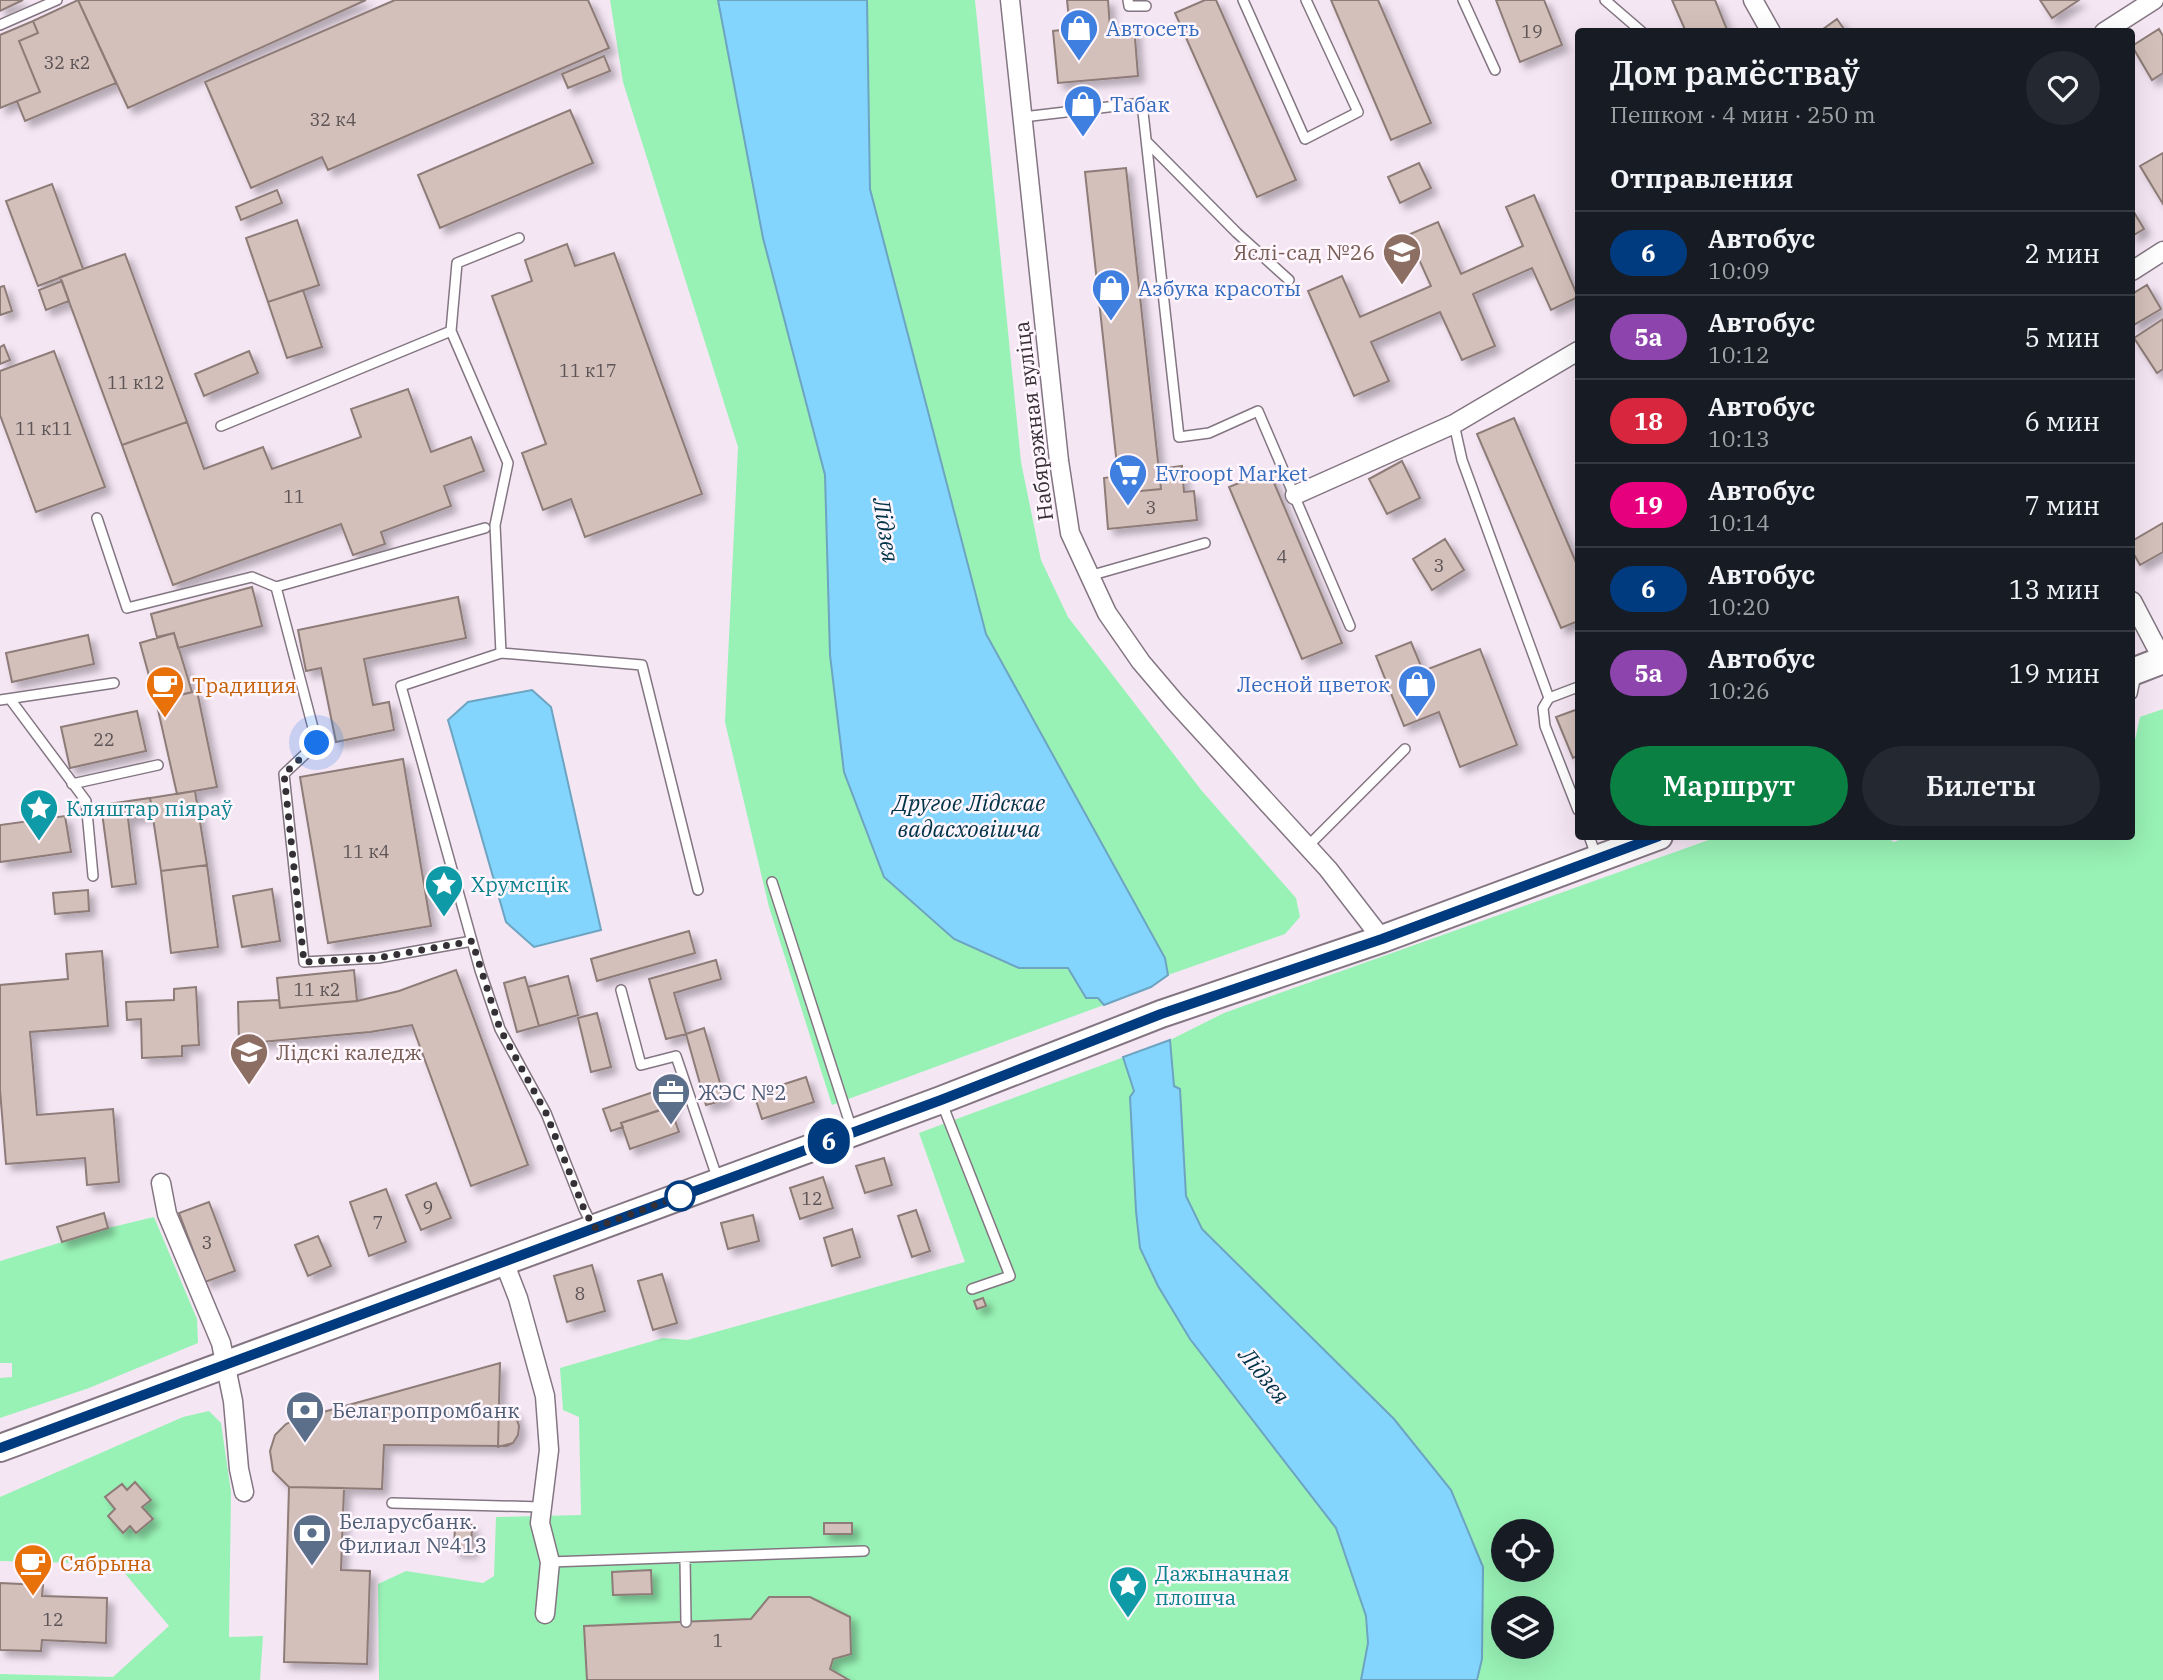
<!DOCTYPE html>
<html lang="ru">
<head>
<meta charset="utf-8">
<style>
	:root { --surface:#171b24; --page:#242831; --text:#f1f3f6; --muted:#9ea1a6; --line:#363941; --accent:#0b8043 }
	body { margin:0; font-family:"IBM Plex Serif",serif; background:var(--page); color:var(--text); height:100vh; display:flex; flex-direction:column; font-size:26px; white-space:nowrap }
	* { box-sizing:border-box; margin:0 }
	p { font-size:23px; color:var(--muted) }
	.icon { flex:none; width:38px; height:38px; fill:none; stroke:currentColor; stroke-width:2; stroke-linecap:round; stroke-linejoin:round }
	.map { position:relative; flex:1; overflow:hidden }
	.sheet { position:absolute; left:1575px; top:28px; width:560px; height:812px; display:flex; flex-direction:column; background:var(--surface); border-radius:7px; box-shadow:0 7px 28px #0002 }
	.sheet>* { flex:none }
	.badge { padding:0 14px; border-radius:23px; font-size:24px; line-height:46px }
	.fabs { position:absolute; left:1491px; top:1519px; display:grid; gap:14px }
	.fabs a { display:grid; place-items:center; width:63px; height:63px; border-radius:50%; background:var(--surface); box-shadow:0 7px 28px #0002; font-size:35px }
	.you { position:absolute; width:35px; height:35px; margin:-18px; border:5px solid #fff; border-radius:50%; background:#1a73e8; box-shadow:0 0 0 10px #1a73e833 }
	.map>.badge { position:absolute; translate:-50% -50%; box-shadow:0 0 0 4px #fff }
	h2 { padding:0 35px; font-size:26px; line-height:63px }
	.round { display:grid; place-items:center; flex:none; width:74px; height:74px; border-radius:37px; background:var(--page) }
	.head { display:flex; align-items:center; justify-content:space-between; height:119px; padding:0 35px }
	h1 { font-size:33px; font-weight:600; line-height:52px }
	.button { display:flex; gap:14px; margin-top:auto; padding:14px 35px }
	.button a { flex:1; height:80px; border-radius:42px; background:var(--accent); color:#fff; font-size:28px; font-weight:600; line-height:80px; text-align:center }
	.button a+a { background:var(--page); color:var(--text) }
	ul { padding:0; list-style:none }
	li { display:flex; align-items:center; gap:21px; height:84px; padding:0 35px; border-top:2px solid var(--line) }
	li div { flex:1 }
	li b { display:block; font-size:26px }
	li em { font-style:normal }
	li .badge { min-width:77px; font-weight:700; text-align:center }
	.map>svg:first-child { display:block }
	.green { fill:#98f2b5; fill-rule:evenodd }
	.water { fill:#83d5fd; stroke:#6ca4c1; stroke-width:2 }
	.building { fill:#d4c0bb; stroke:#8d7b77; stroke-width:2; filter:url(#shadow) }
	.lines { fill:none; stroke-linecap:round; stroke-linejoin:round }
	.lane-casing { stroke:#837682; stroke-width:12 }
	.street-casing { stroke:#837682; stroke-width:21 }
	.secondary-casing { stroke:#837682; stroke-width:30 }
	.lane { stroke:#fff; stroke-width:9 }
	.street { stroke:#fff; stroke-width:18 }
	.secondary { stroke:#fff; stroke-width:26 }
	.line-casing { stroke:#fff; stroke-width:16 }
	.line { stroke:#003b80; stroke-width:10 }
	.walk { stroke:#353035; stroke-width:7; stroke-dasharray:0 12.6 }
	.stop-dot { fill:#fff; stroke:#003b80; stroke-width:3.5 }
	.labels { text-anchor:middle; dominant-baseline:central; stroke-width:5; stroke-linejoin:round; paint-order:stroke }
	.number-label { font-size:18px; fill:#5d5456 }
	.shop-label { font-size:21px; fill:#366cbe; stroke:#fff6fe; text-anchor:start }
	.education-label { font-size:21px; fill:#785e54; stroke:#fff6fe; text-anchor:end }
	.street-label { font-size:21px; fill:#353035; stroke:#fff6fe }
	.food-label { font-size:21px; fill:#c56008; stroke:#fff6fe; text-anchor:start }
	.culture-label { font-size:21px; fill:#0d838f; stroke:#fff6fe; text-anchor:start }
	.service-label { font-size:21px; fill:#4e5e75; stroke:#fff6fe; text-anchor:start }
	.water-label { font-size:23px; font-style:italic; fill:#013448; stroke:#fff6fe }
</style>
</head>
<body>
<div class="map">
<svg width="2163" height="1680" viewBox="0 0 2163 1680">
	<defs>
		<filter id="shadow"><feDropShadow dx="6" dy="6" stdDeviation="3.5" flood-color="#0004"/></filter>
	</defs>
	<rect width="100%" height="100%" fill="#f5e6f4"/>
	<path class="green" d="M610 0H718L763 238 825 475 830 655 1019 967 1068 968 1085 998H1098L1104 1005 832 1105 769 907 725 722 738 447 623 82Z
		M867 0H975L1021 462 1041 560 1068 617 1202 791 1296 898 1300 917 1285 934 1168 975 1165 958 986 634 870 189Z
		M2163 709V1680H379L378 1584 406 1571 483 1583 494 1576 496 1517 581 1515 579 1417 563 1410 560 1368 663 1338 687 1340 965 1262 919 1133 1170 1040 1224 1013 1717 837 1883 836 1894 842 1909 836H2132V754L2140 717ZM1503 1531H1542V1570H1503ZM1503 1608H1542V1647H1503Z
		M154 1217 197 1319 198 1343 89 1388 0 1418V1378L12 1377V1363H0V1261L108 1228Z
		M209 1411 221 1423 231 1492 229 1637 263 1636 260 1680H0V1674L113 1677 169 1626 117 1564 0 1561V1497L183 1417Z"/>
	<path class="water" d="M718 0H867L870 189 986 634 1165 958 1168 975 1151 987 1104 1005 1098 998H1086L1068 968H1019L954 939 884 877 844 772 830 655 825 475 763 238Z
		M532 690 551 707 601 930 534 947 506 922 448 720 468 702Z
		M1170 1040 1174 1086 1180 1089 1186 1196 1202 1229 1394 1419 1451 1490 1483 1567 1482 1659 1477 1680H1361L1368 1643 1366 1616 1336 1528 1190 1339 1158 1286 1140 1248 1136 1211 1130 1097 1134 1091 1123 1057Z"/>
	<path class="building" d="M0 0H23L0 11Z
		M78 0H366L128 108Z
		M78 0 116 83 25 121 17 101 40 92 19 41 38 33 33 21Z
		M395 0H588L609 48 328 170 322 157 251 188 205 82Z
		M1067 0H1108L1110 28 1134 26 1138 76 1058 83 1053 31 1070 29Z
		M1205 0H1216L1296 180 1257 197 1175 13Z
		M1331 0H1378L1431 123 1391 140Z
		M1496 0H1544L1562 45 1520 62Z
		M1672 0H1715L1728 32H1686Z
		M2040 0H2079L2052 18Z
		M1837 19 1846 32H1819Z
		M33 21 38 33 19 41 40 92 0 108V35Z
		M2159 29 2163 36V73L2152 80 2132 46Z
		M604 56 610 71 568 88 562 74Z
		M570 110 593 163 440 228 418 175Z
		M2163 153V204L2140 166Z
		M1419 163 1431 188 1400 203 1388 177Z
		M1126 168 1161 489 1120 493 1085 172Z
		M52 184 83 269 38 286 6 201Z
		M277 190 282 203 241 220 236 207Z
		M1534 195 1578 297 1551 310 1532 268 1473 294 1495 346 1462 360 1440 312 1371 342 1389 381 1354 396 1308 291 1342 276 1360 317 1431 286 1408 235 1438 222 1461 274 1523 246 1506 207Z
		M2132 209 2144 229 2132 236Z
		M297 220 319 285 268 302 246 238Z
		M567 244 575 266 614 253 702 494 585 537 571 499 543 510 522 453 546 444 492 296 532 281 525 260Z
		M125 254 187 422 122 445 60 277Z
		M62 281 69 301 46 310 39 290Z
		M2147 285 2161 309 2132 326V294Z
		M4 286 12 311 0 315V287Z
		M303 290 322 347 287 358 268 302Z
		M2163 319V369L2157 373 2134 338Z
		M4 345 10 360 0 364V347Z
		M54 351 105 487 36 512 0 415V371Z
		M249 351 258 373 204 396 195 374Z
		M408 389 431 452 471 437 484 471 444 486 451 506 381 532 385 544 353 555 341 524 173 585 122 445 187 422 204 469 263 447 272 469 361 437 351 409Z
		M1514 418 1578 567V621L1561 628 1477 434Z
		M1402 461 1420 498 1387 514 1369 479Z
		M1182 466 1184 492 1194 491 1197 520 1108 529 1104 478 1118 476 1120 493 1161 489 1159 469Z
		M1269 471 1342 643 1302 659 1229 487Z
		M2163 523V552L2140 565 2132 551V541Z
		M1445 539 1464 570 1432 590 1413 559Z
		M252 587 262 626 178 648 174 633 157 637 151 614Z
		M458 597 466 638 364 659 373 705 389 702 394 730 336 742 321 668 306 671 298 630Z
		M174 633 192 692 156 701 140 643Z
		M88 635 94 664 12 682 6 653Z
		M1411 642 1423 671 1480 649 1517 745 1460 767 1439 712 1404 726 1376 656Z
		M197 691 217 787 177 794 156 701Z
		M1578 709V755L1573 758 1556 717Z
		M137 711 146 751 70 768 61 727Z
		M403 759 431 926 328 943 300 777Z
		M195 791 207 865 161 871 150 798Z
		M150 798 153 815 128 818 136 884 112 887 101 805Z
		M65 816 71 852 0 862V825Z
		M207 865 218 947 171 953 161 871Z
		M272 889 280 941 242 947 233 896Z
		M88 890 89 911 55 914 53 893Z
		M689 931 695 953 597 981 591 959Z
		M102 951 108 1026 30 1032 37 1115 113 1109 119 1182 87 1185 85 1158 6 1164 0 1090V985L68 979 66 954Z
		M716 960 721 979 674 993 686 1034 666 1039 649 979Z
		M354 970 357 1001 280 1008 277 978Z
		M456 970 528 1165 471 1186 412 1025 370 1032 239 1044 238 1002 279 1000 280 1008 357 1001 399 991Z
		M568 976 578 1015 539 1026 528 987Z
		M525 977 539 1026 517 1032 504 983Z
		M196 987 199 1045 182 1046V1056L142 1058 141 1019 127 1020 126 1002 174 1000V989Z
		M597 1013 611 1067 591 1072 578 1018Z
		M704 1028 725 1100 706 1105 686 1034Z
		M806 1077 814 1102 762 1119 754 1094Z
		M668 1087 674 1105 621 1123 623 1127 611 1131 603 1109Z
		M670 1107 679 1132 630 1149 621 1123Z
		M884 1158 892 1185 865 1193 856 1166Z
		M823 1177 833 1208 800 1219 790 1188Z
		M436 1183 451 1218 421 1230 406 1195Z
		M386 1189 406 1242 369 1256 350 1202Z
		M209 1202 235 1271 205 1282 179 1213Z
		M916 1210 930 1251 912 1257 898 1216Z
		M104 1213 108 1228 62 1242 57 1227Z
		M753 1215 759 1241 728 1249 721 1223Z
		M852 1229 860 1257 832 1266 824 1238Z
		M318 1236 331 1266 308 1276 295 1245Z
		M592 1265 605 1311 567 1322 554 1276Z
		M662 1274 677 1323 653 1330 638 1281Z
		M983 1298 986 1306 977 1309 974 1301Z
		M500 1363 499 1405 514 1411 519 1426 518 1435 513 1443 507 1446 384 1445 382 1489 289 1487 273 1471 270 1451 275 1435 286 1424 298 1419Z
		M499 1405 514 1411 519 1426 518 1435 513 1443 498 1447Z
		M135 1482 151 1500 142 1507 153 1519 136 1533 130 1526 123 1533 108 1516 115 1509 105 1497 122 1484 127 1490Z
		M289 1487 344 1488 341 1570 370 1571 367 1664 284 1662Z
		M824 1523H852V1534H824Z
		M455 1524 472 1525 471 1552 454 1551Z
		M651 1570 652 1594 613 1595 612 1572Z
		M0 1583 43 1585 42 1596 107 1598 106 1643 42 1640 41 1651 0 1650Z
		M769 1597H810L850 1617 851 1654 833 1659 830 1669 849 1680H587L584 1626 751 1619Z"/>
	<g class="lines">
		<g class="lane-casing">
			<path id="lane" d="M1128 0 1129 6H1146
				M1243 0 1305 139 1358 112 1306 0
				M1463 0 1495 70
				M1605 0 1642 32
				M0 25 57 0
				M1023 117 1142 103 1179 437 1209 433 1258 411 1350 626
				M1147 142 1237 233 1289 280
				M451 331 457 263 519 238
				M1454 424 1462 460 1549 698
				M221 426 451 331 508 463 495 525 501 653 642 665 698 890
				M97 518 127 608 252 577 276 587 485 528
				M1089 576 1205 543
				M276 587 317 743 284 774 304 962 378 958 472 941
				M501 653 401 686 480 970 500 1029 546 1113 584 1209 593 1227
				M1578 687 1549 698 1543 708 1545 726 1578 810
				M2132 694 2136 675
				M10 699 86 801 93 876
				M0 700 114 683
				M72 784 158 765
				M1589 836 1597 858
				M1308 846 1405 749
				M772 882 852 1130
				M621 990 641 1065 676 1056 718 1180
				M941 1101 1010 1276 972 1289
				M392 1503 541 1507
				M685 1558 686 1622
				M550 1562 864 1551"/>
		</g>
		<g class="street-casing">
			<path id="street" d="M1010 0 1059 461 1070 533 1107 613 1141 662 1175 702 1328 869 1382 939
				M1753 0 1771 32
				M2104 32 2154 0
				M2132 271 2163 251
				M1295 495 1454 424 1578 351
				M2132 601 2163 660
				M161 1183 167 1214 221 1343 233 1401 239 1469 244 1492
				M504 1262 518 1298 545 1396 549 1450 540 1523 550 1562 545 1614"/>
		</g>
		<g class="secondary-casing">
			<path id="secondary" d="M2132 672 2163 660
				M0 1448 941 1100 1161 1014 1382 939 1659 836"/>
		</g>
		<use href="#lane" class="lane"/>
		<use href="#street" class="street"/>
		<use href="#secondary" class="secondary"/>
	</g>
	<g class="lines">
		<g class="line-casing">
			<path id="line" d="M0 1448 941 1100 1161 1014 1382 939 1659 836"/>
		</g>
		<use href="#line" class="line"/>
		<path class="walk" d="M317 743 284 774 304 962 378 958 472 941 500 1029 546 1113 584 1209 594 1228 680 1196"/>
	</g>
	<defs>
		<g id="shop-pin" transform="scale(2.0125)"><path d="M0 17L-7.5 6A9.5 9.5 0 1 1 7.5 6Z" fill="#3f7fe0" stroke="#fff6fe"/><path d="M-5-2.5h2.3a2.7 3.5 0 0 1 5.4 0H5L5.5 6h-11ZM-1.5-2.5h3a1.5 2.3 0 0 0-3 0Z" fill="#fff"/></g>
		<g id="school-pin" transform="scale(2.0125)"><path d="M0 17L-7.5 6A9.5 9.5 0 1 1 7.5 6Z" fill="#8d6e63" stroke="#fff6fe"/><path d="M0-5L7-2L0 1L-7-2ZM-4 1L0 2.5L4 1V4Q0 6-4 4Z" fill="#fff"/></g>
		<g id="supermarket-pin" transform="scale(2.0125)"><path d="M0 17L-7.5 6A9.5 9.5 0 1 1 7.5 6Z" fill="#3f7fe0" stroke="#fff6fe"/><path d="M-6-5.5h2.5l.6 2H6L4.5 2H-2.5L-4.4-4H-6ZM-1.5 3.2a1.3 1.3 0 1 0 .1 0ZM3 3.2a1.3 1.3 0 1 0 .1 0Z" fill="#fff"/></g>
		<g id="cafe-pin" transform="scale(2.0125)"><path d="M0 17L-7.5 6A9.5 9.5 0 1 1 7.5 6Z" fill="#e8710a" stroke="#fff6fe"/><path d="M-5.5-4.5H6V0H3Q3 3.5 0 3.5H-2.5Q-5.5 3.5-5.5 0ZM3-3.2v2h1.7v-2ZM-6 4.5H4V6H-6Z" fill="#fff"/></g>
		<g id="sight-pin" transform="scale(2.0125)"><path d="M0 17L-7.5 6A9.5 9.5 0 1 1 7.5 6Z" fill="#0f9aa8" stroke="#fff6fe"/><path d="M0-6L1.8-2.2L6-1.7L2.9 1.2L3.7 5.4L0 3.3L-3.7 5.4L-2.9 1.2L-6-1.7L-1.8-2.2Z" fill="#fff"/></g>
		<g id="university-pin" transform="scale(2.0125)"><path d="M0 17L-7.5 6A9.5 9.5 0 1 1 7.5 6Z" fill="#8d6e63" stroke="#fff6fe"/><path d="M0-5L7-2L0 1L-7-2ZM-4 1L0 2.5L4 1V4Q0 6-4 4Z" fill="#fff"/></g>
		<g id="office-pin" transform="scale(2.0125)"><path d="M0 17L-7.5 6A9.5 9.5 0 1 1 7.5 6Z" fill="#5c6f8a" stroke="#fff6fe"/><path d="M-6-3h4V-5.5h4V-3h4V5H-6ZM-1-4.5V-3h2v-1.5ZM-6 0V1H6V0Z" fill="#fff"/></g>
		<g id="bank-pin" transform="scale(2.0125)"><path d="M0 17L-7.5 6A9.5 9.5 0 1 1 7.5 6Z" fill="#5c6f8a" stroke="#fff6fe"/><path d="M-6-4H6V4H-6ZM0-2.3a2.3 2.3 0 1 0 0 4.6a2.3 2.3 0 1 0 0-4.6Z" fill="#fff"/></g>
	</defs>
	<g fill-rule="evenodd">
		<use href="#shop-pin" x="1079" y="28"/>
		<use href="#shop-pin" x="1083" y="104"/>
		<use href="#school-pin" x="1402" y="252"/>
		<use href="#shop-pin" x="1111" y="288"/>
		<use href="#supermarket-pin" x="1128" y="473"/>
		<use href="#shop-pin" x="1417" y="684"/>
		<use href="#cafe-pin" x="165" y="685"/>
		<use href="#sight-pin" x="39" y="808"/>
		<use href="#sight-pin" x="444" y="884"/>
		<use href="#university-pin" x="249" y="1052"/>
		<use href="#office-pin" x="671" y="1092"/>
		<use href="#bank-pin" x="305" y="1410"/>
		<use href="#bank-pin" x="312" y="1533"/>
		<use href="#cafe-pin" x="33" y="1563"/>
		<use href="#sight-pin" x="1128" y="1585"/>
	</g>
	<circle class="stop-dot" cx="680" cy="1196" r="14"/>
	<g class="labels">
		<g class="number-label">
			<text x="1532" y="31">19</text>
			<text x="67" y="62">32 к2</text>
			<text x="333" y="119">32 к4</text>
			<text x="588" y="370">11 к17</text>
			<text x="136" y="382">11 к12</text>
			<text x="44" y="428">11 к11</text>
			<text x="294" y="496">11</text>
			<text x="1151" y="507">3</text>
			<text x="1282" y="556">4</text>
			<text x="1439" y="565">3</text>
			<text x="104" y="739">22</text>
			<text x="366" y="851">11 к4</text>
			<text x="317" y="989">11 к2</text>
			<text x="812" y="1198">12</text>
			<text x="428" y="1207">9</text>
			<text x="378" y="1222">7</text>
			<text x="207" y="1242">3</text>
			<text x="580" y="1293">8</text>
			<text x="53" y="1619">12</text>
			<text x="718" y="1640">1</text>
		</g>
		<g class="shop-label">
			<text x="1106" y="28">Автосеть</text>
			<text x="1110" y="104">Табак</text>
			<text x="1138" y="288">Азбука красоты</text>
			<text x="1155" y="473">Evroopt Market</text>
			<text x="1390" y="684" text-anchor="end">Лесной цветок</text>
		</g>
		<g class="education-label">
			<text x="1375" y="252">Яслі-сад №26</text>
			<text x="276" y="1052" text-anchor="start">Лідскі каледж</text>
		</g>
		<g class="street-label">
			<text transform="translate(1033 421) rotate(-97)">Набярэжная вуліца</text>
		</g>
		<g class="food-label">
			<text x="192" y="685">Традиция</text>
			<text x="60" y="1563">Сябрына</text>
		</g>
		<g class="culture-label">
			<text x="66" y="808">Кляштар піяраў</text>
			<text x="471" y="884">Хрумсцік</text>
			<text x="1155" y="1573">Дажыначная<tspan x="1155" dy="24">плошча</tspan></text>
		</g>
		<g class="service-label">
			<text x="698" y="1092">ЖЭС №2</text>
			<text x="332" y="1410">Белагропромбанк</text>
			<text x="339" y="1521">Беларусбанк.<tspan x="339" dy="24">Филиал №413</tspan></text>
		</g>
		<g class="water-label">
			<text transform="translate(887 530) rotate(81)">Лідзея</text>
			<text x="969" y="802">Другое Лідскае<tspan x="969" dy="26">вадасховішча</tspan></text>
			<text transform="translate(1265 1375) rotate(51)">Лідзея</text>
		</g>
	</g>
</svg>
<div class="fabs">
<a><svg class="icon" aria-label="locate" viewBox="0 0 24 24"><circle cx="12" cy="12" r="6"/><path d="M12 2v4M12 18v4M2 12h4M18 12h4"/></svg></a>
<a><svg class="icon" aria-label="layers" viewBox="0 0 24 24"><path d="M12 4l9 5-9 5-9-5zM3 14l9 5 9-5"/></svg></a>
</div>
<div class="you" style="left:317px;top:743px"></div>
<b class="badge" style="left:829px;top:1141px;background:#003b80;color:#fff">6</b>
<section class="sheet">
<div class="head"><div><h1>Дом рамёстваў</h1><p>Пешком · 4 мин · 250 m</p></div><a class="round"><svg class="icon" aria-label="heart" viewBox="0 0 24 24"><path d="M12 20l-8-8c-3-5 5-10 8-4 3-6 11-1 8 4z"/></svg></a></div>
<h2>Отправления</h2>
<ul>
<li><span class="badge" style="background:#003b80;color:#fff">6</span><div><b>Автобус</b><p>10:09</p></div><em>2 мин</em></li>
<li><span class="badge" style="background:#8e44ad;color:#fff">5а</span><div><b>Автобус</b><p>10:12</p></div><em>5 мин</em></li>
<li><span class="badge" style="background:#d7263d;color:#fff">18</span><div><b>Автобус</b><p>10:13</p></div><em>6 мин</em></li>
<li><span class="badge" style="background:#e6007e;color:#fff">19</span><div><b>Автобус</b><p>10:14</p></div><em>7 мин</em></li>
<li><span class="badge" style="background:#003b80;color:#fff">6</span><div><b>Автобус</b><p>10:20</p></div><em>13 мин</em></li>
<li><span class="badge" style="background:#8e44ad;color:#fff">5а</span><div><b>Автобус</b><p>10:26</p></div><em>19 мин</em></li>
</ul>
<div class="button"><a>Маршрут</a><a>Билеты</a></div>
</section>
</div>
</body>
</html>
